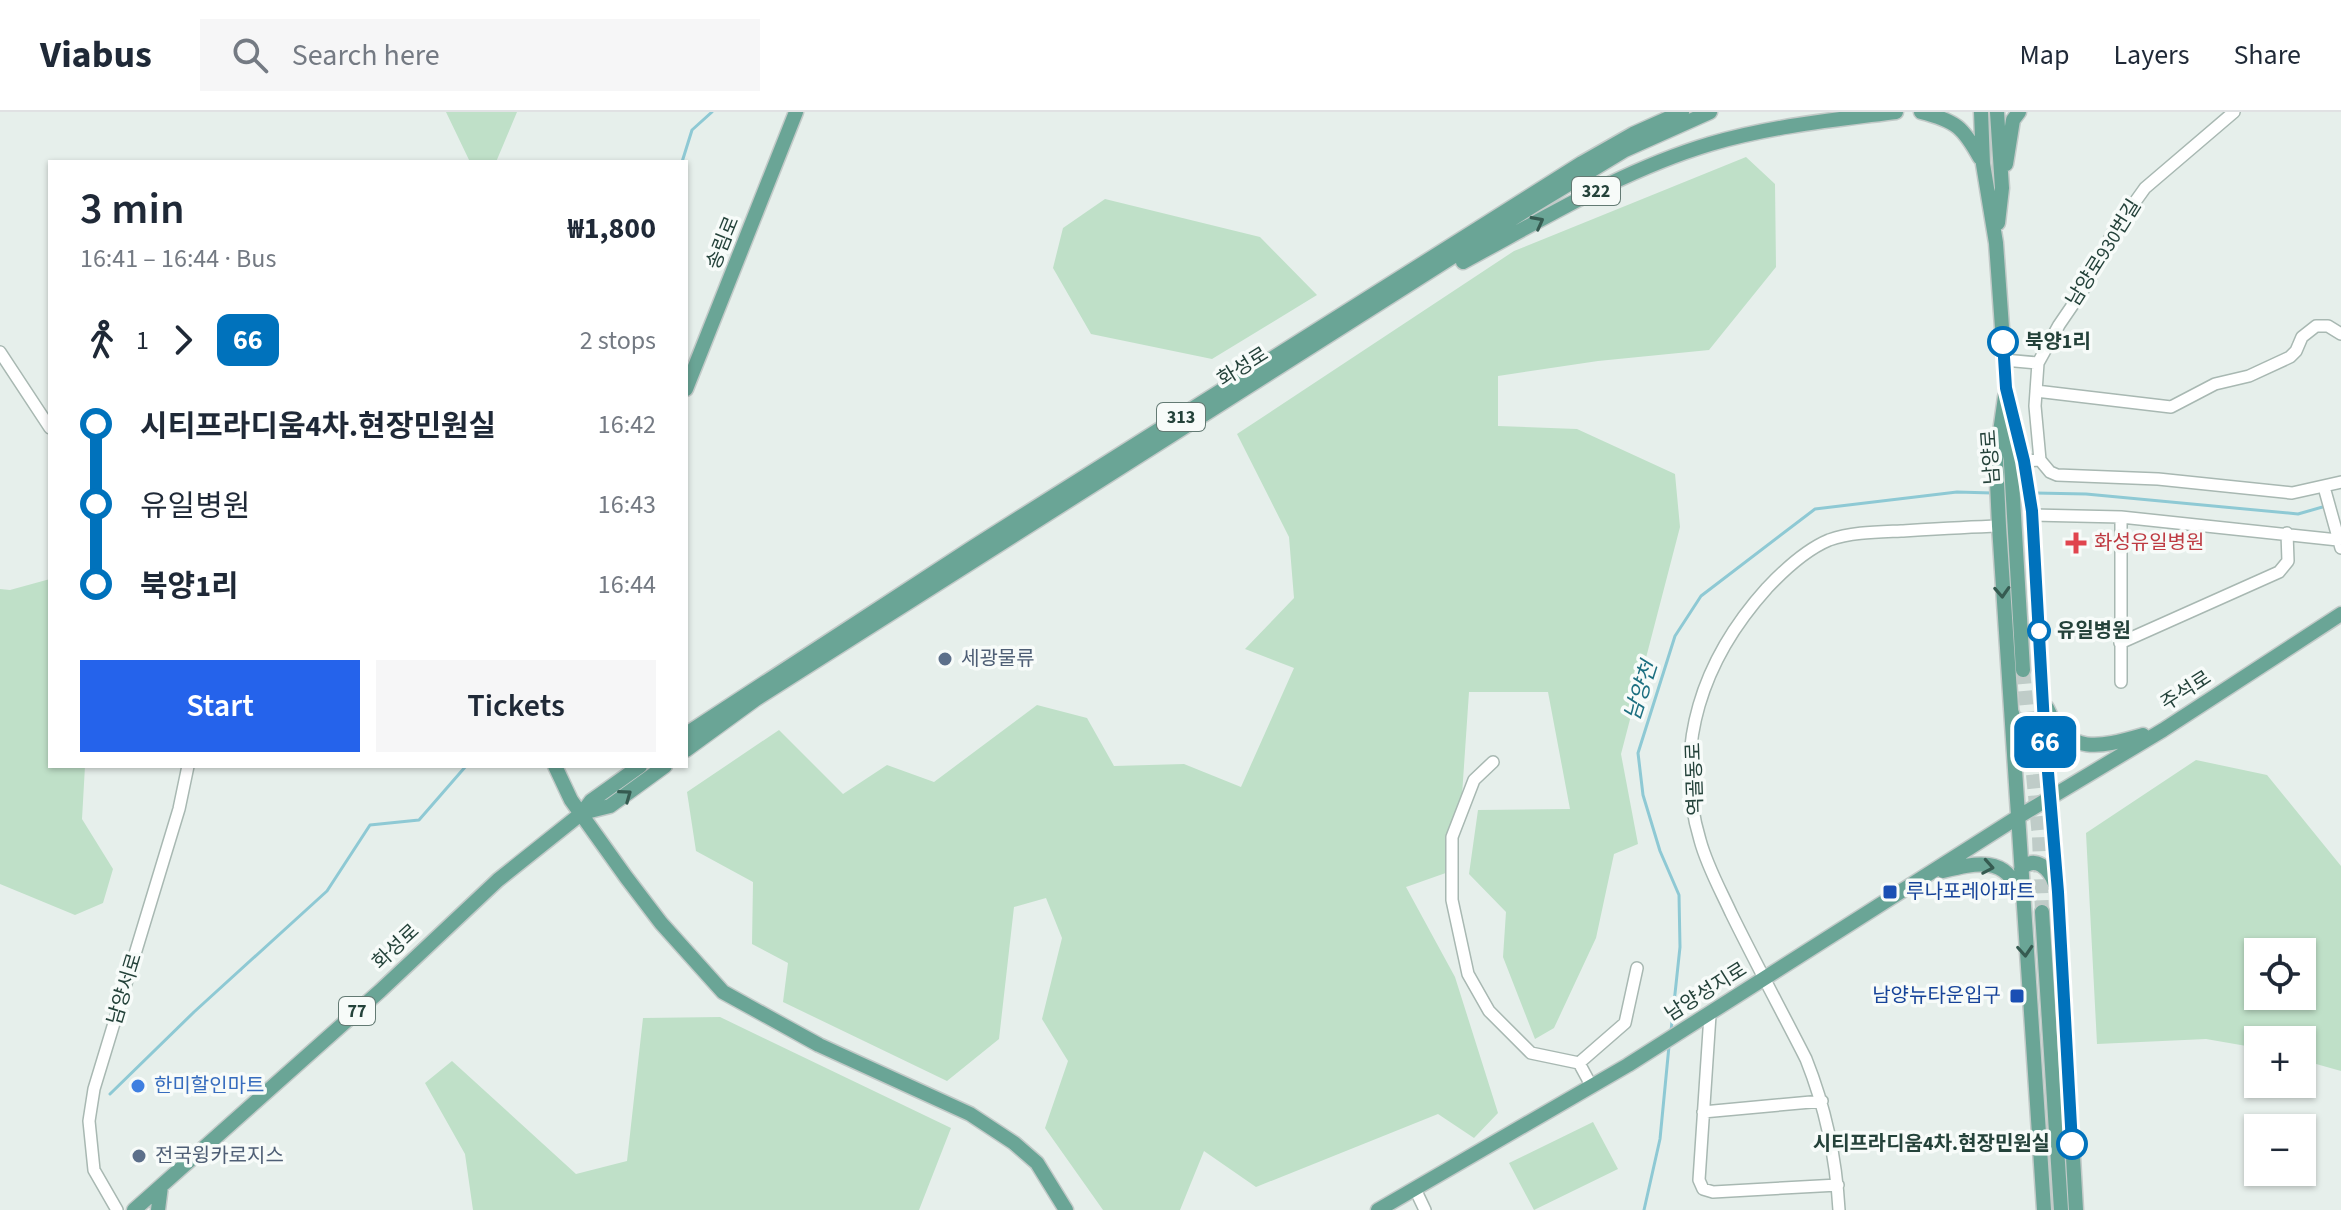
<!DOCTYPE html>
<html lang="en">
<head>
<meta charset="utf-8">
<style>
	:root { --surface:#fff; --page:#f6f6f7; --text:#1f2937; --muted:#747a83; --line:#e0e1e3; --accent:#2563eb }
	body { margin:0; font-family:"Source Sans 3","Noto Sans KR",sans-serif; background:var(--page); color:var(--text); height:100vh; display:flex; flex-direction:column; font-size:30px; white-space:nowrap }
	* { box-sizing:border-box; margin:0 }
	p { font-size:26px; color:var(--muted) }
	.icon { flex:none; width:44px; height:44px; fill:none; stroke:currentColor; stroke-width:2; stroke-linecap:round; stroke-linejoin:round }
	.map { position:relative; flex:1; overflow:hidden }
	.sheet { position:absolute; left:48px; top:48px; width:640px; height:608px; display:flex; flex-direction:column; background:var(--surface); border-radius:0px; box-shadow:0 2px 6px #0004 }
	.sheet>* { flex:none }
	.badge { padding:0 16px; border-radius:12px; font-size:28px; line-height:52px }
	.tools { position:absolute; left:2244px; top:826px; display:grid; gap:16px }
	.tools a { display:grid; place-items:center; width:72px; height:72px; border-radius:0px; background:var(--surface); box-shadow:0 2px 6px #0004; font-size:40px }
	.map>.badge { position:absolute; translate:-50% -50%; box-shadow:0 0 0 4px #fff }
	.legs { display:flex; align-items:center; gap:12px; height:88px; padding:0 32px; font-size:26px }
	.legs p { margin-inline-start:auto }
	.head { display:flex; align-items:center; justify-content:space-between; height:136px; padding:0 32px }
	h1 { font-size:44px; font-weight:600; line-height:60px }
	.cta { display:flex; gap:16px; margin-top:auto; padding:16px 32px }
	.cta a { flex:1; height:92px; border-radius:0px; background:var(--accent); color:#fff; font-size:32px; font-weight:600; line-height:92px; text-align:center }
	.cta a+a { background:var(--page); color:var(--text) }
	ul { padding:0 32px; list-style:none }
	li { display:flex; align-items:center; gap:28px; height:80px; font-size:30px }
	li i { display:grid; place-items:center; width:12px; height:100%; margin:0 10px; background:currentColor }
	li i::after { content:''; width:20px; height:20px; margin:-10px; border:6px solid; border-radius:50%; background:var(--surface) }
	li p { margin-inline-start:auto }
	li:first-child i { background:linear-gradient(#0000 50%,currentColor 0) }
	li:last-child i { background:linear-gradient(currentColor 50%,#0000 0) }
	header { display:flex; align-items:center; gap:48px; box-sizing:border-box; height:112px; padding:0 40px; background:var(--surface); border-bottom:2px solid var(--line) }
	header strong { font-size:38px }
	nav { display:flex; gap:44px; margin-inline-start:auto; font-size:28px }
	.search { width:560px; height:72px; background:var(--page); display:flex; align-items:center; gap:20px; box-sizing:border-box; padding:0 28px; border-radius:0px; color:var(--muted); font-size:30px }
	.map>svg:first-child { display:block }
	.green { fill:#bfe0c8; fill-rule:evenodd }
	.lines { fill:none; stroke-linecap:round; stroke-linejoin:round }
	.stream { stroke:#8ec9d4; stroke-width:3 }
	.major-tunnel { stroke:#bfccc8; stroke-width:14; stroke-dasharray:14 7; stroke-linecap:butt }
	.minor-casing { stroke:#a8b8b2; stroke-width:14 }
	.major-casing { stroke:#c2cac8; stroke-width:17 }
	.minor { stroke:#fff; stroke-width:11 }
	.major { stroke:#6aa596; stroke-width:14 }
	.oneway { stroke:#365b51 }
	.line-1-casing { stroke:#fff; stroke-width:18 }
	.line-1 { stroke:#0072bc; stroke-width:12 }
	.stop-1-dot { fill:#fff; stroke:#0072bc; stroke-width:4 }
	.health-dot { fill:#e0444e; stroke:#f7fbf9; stroke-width:3 }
	.service-dot { fill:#5c6f8a; stroke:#f7fbf9; stroke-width:3 }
	.transit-dot { fill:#1a4fb4; stroke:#f7fbf9; stroke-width:3 }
	.shop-dot { fill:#3f7fe0; stroke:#f7fbf9; stroke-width:3 }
	.labels { text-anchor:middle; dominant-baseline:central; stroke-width:7; stroke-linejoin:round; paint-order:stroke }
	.shield { fill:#f7fbf9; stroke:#637a73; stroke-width:2 }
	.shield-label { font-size:18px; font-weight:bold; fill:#24423a }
	.street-label { font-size:20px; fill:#24423a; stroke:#f7fbf9 }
	.stop-label { font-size:20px; font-weight:bold; fill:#24423a; stroke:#f7fbf9; text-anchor:start }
	.health-label { font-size:20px; fill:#be3a42; stroke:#f7fbf9; text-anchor:start }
	.service-label { font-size:20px; fill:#4e5e75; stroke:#f7fbf9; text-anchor:start }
	.transit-label { font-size:20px; fill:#164399; stroke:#f7fbf9; text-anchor:start }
	.shop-label { font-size:20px; fill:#366cbe; stroke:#f7fbf9; text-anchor:start }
	.water-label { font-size:22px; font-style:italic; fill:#1c6f80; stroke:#f7fbf9 }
</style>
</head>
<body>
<header>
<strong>Viabus</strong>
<div class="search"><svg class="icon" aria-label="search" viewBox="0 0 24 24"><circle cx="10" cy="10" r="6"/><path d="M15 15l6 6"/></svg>Search here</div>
<nav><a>Map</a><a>Layers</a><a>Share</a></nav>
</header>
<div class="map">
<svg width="2341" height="1098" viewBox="0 0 2341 1098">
	<rect width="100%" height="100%" fill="#e6efeb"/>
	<path class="green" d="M446 0H517L496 50H470Z
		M1746 45 1775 72 1776 155 1709 238 1598 249 1498 264V314L1577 317 1675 362 1680 415 1621 642 1638 732 1614 742 1596 826 1554 916 1535 927 1503 845 1506 800 1469 762 1478 698 1570 697 1548 580H1469L1457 757 1406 775 1455 865 1498 1001 1474 1026 1438 1002 1256 1075 1204 1039 1180 1098H1103L1045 1016 1068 949 1042 907 1062 826 1046 786 1014 795 999 927 947 969 783 890 788 851 752 832 753 770 696 739 687 680 779 618 843 682 887 653 934 670 1037 593 1087 606 1114 654 1184 652 1241 675 1294 556 1245 537 1294 486 1289 425 1237 322 1514 139Z
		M1105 87 1260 125 1317 183 1212 247 1091 222 1053 156 1063 116Z
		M50 467V654H85L82 707 113 757 103 791 75 803 0 772V477L10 478Z
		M2196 648 2267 663 2341 754V959L2302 948V928H2258V936L2206 927 2097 932 2086 721ZM2258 840H2302V884H2258Z
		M720 905 951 1016 919 1098H473L465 1042 425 971 452 949 576 1062 627 1049 643 906Z
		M1593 1010 1618 1057 1534 1098 1509 1051Z"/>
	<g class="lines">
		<path class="stream" d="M682 50 692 18 712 0
			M2035 381 2086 382 2298 402 2326 394
			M1671 919 1680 835 1679 783 1660 739 1643 683 1638 641 1675 524 1701 484 1815 397 1957 380 1992 381
			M110 982 194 900 327 779 370 713 419 708 466 654
			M1644 1098 1660 1027 1669 934"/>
		<path class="major-tunnel" d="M2023 558 2039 725 2042 800"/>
		<g class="minor-casing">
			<path id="minor" d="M0 240 50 316
				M2004 248 2038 251
				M2036 279 2171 295 2215 272 2249 264 2290 245 2296 239 2302 225 2316 214H2328L2341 222
				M2040 348 2050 360 2057 363 2158 367 2292 381 2341 370
				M2024 349 2040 348 2035 294 2038 251 2059 213 2089 169 2112 122 2145 76 2234 0
				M2324 375 2341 436
				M2032 403 2121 405 2338 428
				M2120 531 2279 460 2288 449 2287 421
				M2121 570V405
				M1493 650 1474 668 1452 725V788L1468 862 1489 899 1531 941 1579 951 1592 975
				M1710 903 1699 1068 1703 1077 1713 1080 1838 1073
				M1579 951 1625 911 1637 856
				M1703 1000 1822 989
				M1415 1077 1425 1098
				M117 1098 94 1058 89 1009 94 977 179 697 188 654
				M1839 1098C1836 1045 1826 997 1806 947 1781 898 1755 850 1731 801 1720 777 1707 754 1700 728 1672 634 1703 547 1767 476 1784 458 1805 438 1829 428 1852 420 1877 420 1901 419 1934 417 1966 415 1999 414"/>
		</g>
		<g class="major-casing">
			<path id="major" d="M1921 0C1956 9 1963 15 1980 46
				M1981 0 1983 52 1996 131 2007 286
				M1997 0 2002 76 1998 111
				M2006 52 2013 8 2019 0
				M1463 150C1543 107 1623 58 1710 32 1771 14 1833 8 1896 0
				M2006 276 2024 349 2032 403 2044 612 2058 780 2076 1098
				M686 277 796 0
				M2005 285 1996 348 1999 414 2044 1098
				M2009 318 2023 558
				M2047 596C2068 645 2101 635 2143 623
				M2012 601C2016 618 2033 631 2044 612
				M686 622 973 435 1582 51 1633 22 1682 0
				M686 638 756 587 1531 95 1625 38 1710 0
				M555 654 571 688 626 765 661 811 723 880 819 933 970 1002 1014 1031 1037 1051 1066 1098
				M582 701 610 694 665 654
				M2021 757C2035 742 2050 757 2055 772
				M1943 759C1975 751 2007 743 2019 782
				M2042 800 2061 1098
				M134 1098 380 879 498 768 582 701 591 689 640 654
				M158 1098 161 1074
				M1378 1098 1628 953 2018 705 2163 618 2341 502"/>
		</g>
		<use href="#minor" class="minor"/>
		<use href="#major" class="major"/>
	</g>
	<defs><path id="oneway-chevron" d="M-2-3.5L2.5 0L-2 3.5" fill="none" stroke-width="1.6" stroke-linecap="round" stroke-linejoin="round" transform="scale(2)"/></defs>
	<g class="oneway">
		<use href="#oneway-chevron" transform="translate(1538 110) rotate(-28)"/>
		<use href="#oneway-chevron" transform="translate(2002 480) rotate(87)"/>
		<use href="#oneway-chevron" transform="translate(626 683) rotate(-36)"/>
		<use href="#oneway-chevron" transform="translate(1988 755) rotate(10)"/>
		<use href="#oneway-chevron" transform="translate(2025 839) rotate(86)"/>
	</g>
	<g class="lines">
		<g class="line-1-casing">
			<path id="line-1" d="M2003 230 2006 276 2024 349 2032 399 2044 612 2058 780 2072 1032"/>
		</g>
		<use href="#line-1" class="line-1"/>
	</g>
	<g class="stop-1-dot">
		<circle cx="2003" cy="230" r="14"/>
		<circle cx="2039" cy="519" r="10"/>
		<circle cx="2072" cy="1032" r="14"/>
	</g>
	<path class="health-dot" d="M2072 419h8v8h8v8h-8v8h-8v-8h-8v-8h8z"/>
	<g class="service-dot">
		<circle cx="945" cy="547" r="8"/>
		<circle cx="139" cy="1044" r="8"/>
	</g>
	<g class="transit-dot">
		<rect x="1882" y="772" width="16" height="16" rx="4"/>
		<rect x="2009" y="876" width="16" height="16" rx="4"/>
	</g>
	<circle class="shop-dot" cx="138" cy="974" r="8"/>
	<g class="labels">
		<g class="shield">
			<rect x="1572" y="65" width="48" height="28" rx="6"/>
			<rect x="1157" y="291" width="48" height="28" rx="6"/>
			<rect x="339" y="885" width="36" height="28" rx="6"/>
		</g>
		<g class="shield-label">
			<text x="1596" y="79">322</text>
			<text x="1181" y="305">313</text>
			<text x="357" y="899">77</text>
		</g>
		<g class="street-label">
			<text transform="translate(723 131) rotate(-68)">송림로</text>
			<text transform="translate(2104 141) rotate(-58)">남양로930번길</text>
			<text transform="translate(1243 255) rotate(-32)">화성로</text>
			<text transform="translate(1991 345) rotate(-94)">남양로</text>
			<text transform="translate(2186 579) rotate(-33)">주석로</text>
			<text transform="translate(1695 667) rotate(-92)">역골동로</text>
			<text transform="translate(396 835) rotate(-43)">화성로</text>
			<text transform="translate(125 877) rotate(-73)">남양서로</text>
			<text transform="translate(1706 880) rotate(-32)">남양성지로</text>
		</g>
		<g class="stop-label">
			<text x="2025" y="230">북양1리</text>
			<text x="2057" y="519">유일병원</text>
			<text x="2050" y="1032" text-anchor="end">시티프라디움4차.현장민원실</text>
		</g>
		<g class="health-label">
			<text x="2094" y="431">화성유일병원</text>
		</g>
		<g class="service-label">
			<text x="961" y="547">세광물류</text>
			<text x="155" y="1044">전국윙카로지스</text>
		</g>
		<g class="transit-label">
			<text x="1906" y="780">루나포레아파트</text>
			<text x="2001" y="884" text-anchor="end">남양뉴타운입구</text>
		</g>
		<g class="shop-label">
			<text x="154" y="974">한미할인마트</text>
		</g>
		<g class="water-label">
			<text transform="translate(1641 579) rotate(-72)">남양천</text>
		</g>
	</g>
</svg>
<div class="tools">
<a><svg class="icon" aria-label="locate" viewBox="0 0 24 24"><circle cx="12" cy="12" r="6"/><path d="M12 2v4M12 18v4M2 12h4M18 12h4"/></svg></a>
<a>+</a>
<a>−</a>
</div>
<b class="badge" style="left:2045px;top:630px;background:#0072bc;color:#fff">66</b>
<section class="sheet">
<div class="head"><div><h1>3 min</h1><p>16:41 – 16:44 · Bus</p></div><b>₩1,800</b></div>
<div class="legs"><svg class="icon" aria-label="walk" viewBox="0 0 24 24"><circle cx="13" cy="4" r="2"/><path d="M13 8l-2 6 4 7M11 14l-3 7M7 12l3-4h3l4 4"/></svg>1<svg class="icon" aria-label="forward" viewBox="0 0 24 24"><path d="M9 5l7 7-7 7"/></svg><b class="badge" style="background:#0072bc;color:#fff">66</b><p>2 stops</p></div>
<ul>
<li><i style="color:#0072bc"></i><b>시티프라디움4차.현장민원실</b><p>16:42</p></li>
<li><i style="color:#0072bc"></i><span>유일병원</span><p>16:43</p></li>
<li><i style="color:#0072bc"></i><b>북양1리</b><p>16:44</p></li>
</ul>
<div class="cta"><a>Start</a><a>Tickets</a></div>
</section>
</div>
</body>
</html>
